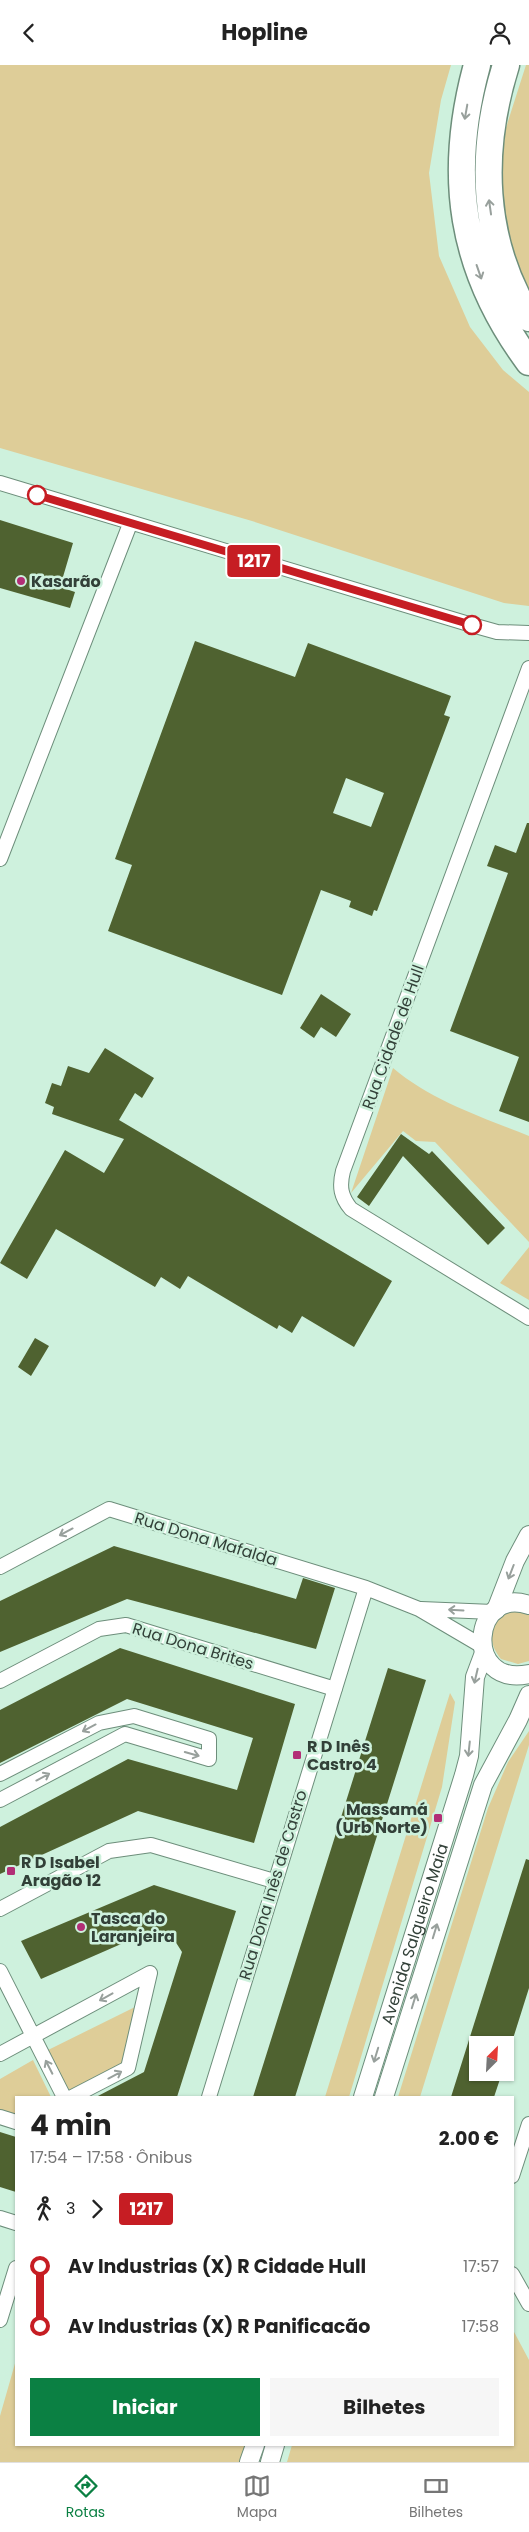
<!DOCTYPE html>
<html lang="pt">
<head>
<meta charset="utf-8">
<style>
	:root { --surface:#fff; --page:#f6f6f6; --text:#222; --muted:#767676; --line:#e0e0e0; --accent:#0b8043 }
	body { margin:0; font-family:Poppins,sans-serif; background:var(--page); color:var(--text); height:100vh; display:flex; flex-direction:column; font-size:19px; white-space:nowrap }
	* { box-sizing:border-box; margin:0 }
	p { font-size:16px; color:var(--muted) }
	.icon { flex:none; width:28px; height:28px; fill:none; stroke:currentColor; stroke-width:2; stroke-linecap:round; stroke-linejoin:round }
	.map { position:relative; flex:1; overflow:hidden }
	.sheet { position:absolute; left:15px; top:2031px; width:499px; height:350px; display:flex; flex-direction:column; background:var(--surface); border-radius:0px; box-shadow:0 1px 4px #0004 }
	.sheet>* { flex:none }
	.badge { padding:0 10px; border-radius:4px; font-size:18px; line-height:32px }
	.needle { width:32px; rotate:24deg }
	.fabs { position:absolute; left:469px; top:1971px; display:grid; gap:10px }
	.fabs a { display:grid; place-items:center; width:45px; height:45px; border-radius:0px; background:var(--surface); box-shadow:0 1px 4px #0004; font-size:25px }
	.map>.badge { position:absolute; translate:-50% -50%; box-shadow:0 0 0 2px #fff }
	.legs { display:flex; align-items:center; gap:8px; height:55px; padding:0 15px; font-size:16px }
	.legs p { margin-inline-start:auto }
	.summary { display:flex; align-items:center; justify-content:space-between; height:85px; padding:0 15px }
	h1 { font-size:28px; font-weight:700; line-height:38px }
	.cta { display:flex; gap:10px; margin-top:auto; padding:10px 15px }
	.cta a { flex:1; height:58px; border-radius:0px; background:var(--accent); color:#fff; font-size:20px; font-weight:700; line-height:58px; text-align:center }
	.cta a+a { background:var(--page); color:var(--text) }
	ul { padding:0 15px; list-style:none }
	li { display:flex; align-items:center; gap:18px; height:60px; font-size:19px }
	li i { display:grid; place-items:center; width:8px; height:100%; margin:0 6px; background:currentColor }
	li i::after { content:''; width:12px; height:12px; margin:-6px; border:4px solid; border-radius:50%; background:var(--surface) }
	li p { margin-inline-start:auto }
	li:first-child i { background:linear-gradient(#0000 50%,currentColor 0) }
	li:last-child i { background:linear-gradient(currentColor 50%,#0000 0) }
	header { display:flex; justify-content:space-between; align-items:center; height:65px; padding:0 15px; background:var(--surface); font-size:22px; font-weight:700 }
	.dock { display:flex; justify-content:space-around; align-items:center; height:70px; border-top:1px solid var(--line); background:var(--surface); font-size:14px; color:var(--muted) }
	.dock a { display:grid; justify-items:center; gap:2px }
	.dock .current { color:var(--accent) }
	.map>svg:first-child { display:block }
	.green { fill:#decd98 }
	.building { fill:#4f6230; fill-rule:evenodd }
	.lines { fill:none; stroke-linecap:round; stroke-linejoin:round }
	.minor-casing { stroke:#6d8e7b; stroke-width:16 }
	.tertiary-casing { stroke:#6d8e7b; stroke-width:20 }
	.motorway-casing { stroke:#6d8e7b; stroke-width:29 }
	.minor { stroke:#fff; stroke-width:14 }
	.tertiary { stroke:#fff; stroke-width:18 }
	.motorway { stroke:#fff; stroke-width:26 }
	.oneway { stroke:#98a09c }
	.line-1-casing { stroke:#fff; stroke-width:11 }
	.line-1 { stroke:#c61d23; stroke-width:8 }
	.stop-1-dot { fill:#fff; stroke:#c61d23; stroke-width:2.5 }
	.poi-dot { fill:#b22e76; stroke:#cef1dd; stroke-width:2 }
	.labels { text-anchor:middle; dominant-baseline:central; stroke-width:5; stroke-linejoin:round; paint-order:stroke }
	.poi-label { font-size:16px; font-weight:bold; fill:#324038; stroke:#cef1dd; text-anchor:start }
	.street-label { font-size:16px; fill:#324038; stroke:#cef1dd }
</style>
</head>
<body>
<header><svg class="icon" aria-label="back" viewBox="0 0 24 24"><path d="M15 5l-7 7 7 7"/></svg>Hopline<svg class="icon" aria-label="person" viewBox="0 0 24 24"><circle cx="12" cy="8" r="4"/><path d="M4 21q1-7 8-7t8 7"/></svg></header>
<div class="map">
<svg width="529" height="2397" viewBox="0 0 529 2397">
	<rect width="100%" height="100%" fill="#cef1dd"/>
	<path class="green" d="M0 0H451L441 35 429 108 439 191 470 262 503 305 529 327V541L504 538 252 456 0 383Z
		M526 0H529V232L511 198 501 115 503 72Z
		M393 1003C432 1036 482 1052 529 1071V1177L435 1077 416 1076 403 1066 351 1128Z
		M529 1182V1235L500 1218Z
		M516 1545 529 1548V1596L518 1599 501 1594C484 1574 491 1551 516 1545Z
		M450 1628 455 1637 442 1722 349 2032H325Z
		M529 1666V1680L420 2032H398L488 1743 508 1697Z
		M135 1942 121 2002 63 2031 42 1988Z
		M33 1995 51 2032H16V2050L0 2046V2014Z
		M513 2265 529 2295V2397H287L292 2380H512Z
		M16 2295V2380H245L240 2397H0V2351Z"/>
	<path class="building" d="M0 455 73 478 60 522 75 527 70 543 0 523Z
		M195 576 295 612 308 578 451 631 444 650 450 652 377 846 374 845 372 851 349 842 351 836 321 825 282 930 108 866 132 800 115 794ZM346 713 384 728 371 762 333 748Z
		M527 758H529V1057L499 1046 519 992 450 966 508 808 487 801 495 780 516 788Z
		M321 929 351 949 336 972 321 962 314 973 300 963Z
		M105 983 154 1013 142 1033 135 1028 119 1055 392 1216 354 1282 302 1251 292 1268 279 1260 277 1264 188 1211 180 1224 161 1212 155 1222 56 1164 27 1214 0 1198 65 1085 104 1108 124 1074 52 1049 54 1042 45 1038 52 1018 61 1021 68 1001 89 1008Z
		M401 1069 429 1089 432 1086 505 1163 488 1180 403 1091 369 1141 357 1132Z
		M35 1273 49 1281 31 1311 18 1302Z
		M114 1481 296 1534 303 1513 335 1523 316 1584 127 1534 0 1587V1536Z
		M120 1583 295 1639 254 1778 138 1746 0 1809V1762L128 1694 237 1725 253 1673 127 1634 0 1698V1645Z
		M388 1603 426 1615 295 2032H253Z
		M526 1794 529 1795V1923L511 1980H478V2008H502L494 2032H451Z
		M154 1820 236 1846 177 2032H96L144 2007 182 1887 175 1876 144 1869 41 1914 21 1876Z
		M0 2067 16 2072V2127L0 2122Z"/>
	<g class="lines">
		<g class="minor-casing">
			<path id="minor" d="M0 418 472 560 497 567 529 568
				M529 603 343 1106C339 1122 341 1132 351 1144L529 1253
				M0 794 130 459
				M0 1502 109 1444 366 1523 419 1544 482 1581
				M421 1544 493 1547
				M0 1616 99 1564 126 1560 335 1624
				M0 1709 99 1658 134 1651 209 1674V1694L125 1669 0 1735
				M0 1844 109 1786 151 1780 274 1816
				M0 1906 64 2032
				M0 1989 150 1908 128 2003 72 2032
				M209 2032 366 1523
				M0 2052 16 2057
				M512 2111 529 2059
				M0 2153 16 2158
				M512 2209 529 2239
				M0 2255 16 2203"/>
		</g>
		<g class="tertiary-casing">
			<g id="tertiary">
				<path d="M529 1540C472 1520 462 1623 529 1609"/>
				<path d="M496 1545 515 1496 529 1470"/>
				<path id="s1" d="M363 2032 464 1710 469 1691 475 1612 484 1588"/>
				<path d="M384 2032 483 1720 518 1655 529 1630"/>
				<path d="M249 2397 255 2380"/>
				<path d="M270 2397 275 2380"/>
			</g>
		</g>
		<g class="motorway-casing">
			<path id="motorway" d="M477 0C447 110 460 204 529 297
				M506 0C479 86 481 175 529 253"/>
		</g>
		<use href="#minor" class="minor"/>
		<use href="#tertiary" class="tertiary"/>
		<use href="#motorway" class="motorway"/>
	</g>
	<defs><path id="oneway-shaft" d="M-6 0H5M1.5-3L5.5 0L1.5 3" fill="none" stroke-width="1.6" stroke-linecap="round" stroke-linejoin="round" transform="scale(1.25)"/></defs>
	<g class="oneway">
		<use href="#oneway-shaft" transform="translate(466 47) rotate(100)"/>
		<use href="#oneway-shaft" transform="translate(490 142) rotate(-98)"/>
		<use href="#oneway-shaft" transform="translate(479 207) rotate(71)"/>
		<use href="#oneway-shaft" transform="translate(66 1467) rotate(152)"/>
		<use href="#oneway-shaft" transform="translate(511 1507) rotate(111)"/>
		<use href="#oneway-shaft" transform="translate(456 1545) rotate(-177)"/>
		<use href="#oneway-shaft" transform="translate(476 1611) rotate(103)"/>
		<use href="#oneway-shaft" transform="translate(89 1663) rotate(152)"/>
		<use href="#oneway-shaft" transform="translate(469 1684) rotate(96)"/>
		<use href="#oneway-shaft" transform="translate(192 1689) rotate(16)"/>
		<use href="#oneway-shaft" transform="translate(43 1712) rotate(-28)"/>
		<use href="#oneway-shaft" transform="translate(435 1866) rotate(-73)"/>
		<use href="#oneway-shaft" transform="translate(106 1932) rotate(151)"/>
		<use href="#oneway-shaft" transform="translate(414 1936) rotate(-73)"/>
		<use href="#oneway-shaft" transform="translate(376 1990) rotate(107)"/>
		<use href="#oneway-shaft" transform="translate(49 2002) rotate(-117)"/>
		<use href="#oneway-shaft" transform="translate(115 2010) rotate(-28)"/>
	</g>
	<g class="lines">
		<g class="line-1-casing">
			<path id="line-1" d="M37 430 472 560"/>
		</g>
		<use href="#line-1" class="line-1"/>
	</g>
	<g class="stop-1-dot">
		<circle cx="37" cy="430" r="9"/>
		<circle cx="472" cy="560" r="9"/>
	</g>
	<g class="poi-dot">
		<circle cx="21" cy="516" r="5"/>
		<rect x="292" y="1685" width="10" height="10" rx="2.5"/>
		<rect x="433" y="1748" width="10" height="10" rx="2.5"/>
		<rect x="6" y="1801" width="10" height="10" rx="2.5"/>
		<circle cx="81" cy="1862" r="5"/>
	</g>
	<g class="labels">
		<g class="poi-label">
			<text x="31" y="516">Kasarão</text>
			<text x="307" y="1681">R D Inês<tspan x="307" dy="18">Castro 4</tspan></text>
			<text x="428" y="1744" text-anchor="end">Massamá<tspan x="428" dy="18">(Urb Norte)</tspan></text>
			<text x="21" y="1797">R D Isabel<tspan x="21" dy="18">Aragão 12</tspan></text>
			<text x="91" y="1853">Tasca do<tspan x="91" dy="18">Laranjeira</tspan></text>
		</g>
		<g class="street-label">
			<text transform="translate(393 972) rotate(-70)">Rua Cidade de Hull</text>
			<text transform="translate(206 1474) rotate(17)">Rua Dona Mafalda</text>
			<text transform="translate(193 1581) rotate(17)">Rua Dona Brites</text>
			<text transform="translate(273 1820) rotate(-73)">Rua Dona Inês de Castro</text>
			<text stroke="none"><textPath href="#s1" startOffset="171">Avenida Salgueiro Maia</textPath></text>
		</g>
	</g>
</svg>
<div class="fabs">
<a><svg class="needle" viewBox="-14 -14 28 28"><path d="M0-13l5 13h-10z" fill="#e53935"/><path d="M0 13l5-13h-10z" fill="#767676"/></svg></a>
</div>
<b class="badge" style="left:254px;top:496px;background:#c61d23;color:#fff">1217</b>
<section class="sheet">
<div class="summary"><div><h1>4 min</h1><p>17:54 – 17:58 · Ônibus</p></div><b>2.00 €</b></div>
<div class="legs"><svg class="icon" aria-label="walk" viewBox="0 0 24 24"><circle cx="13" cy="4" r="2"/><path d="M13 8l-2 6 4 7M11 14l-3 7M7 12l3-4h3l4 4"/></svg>3<svg class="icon" aria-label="forward" viewBox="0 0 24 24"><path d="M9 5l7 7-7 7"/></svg><b class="badge" style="background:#c61d23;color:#fff">1217</b></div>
<ul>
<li><i style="color:#c61d23"></i><b>Av Industrias (X) R Cidade Hull</b><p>17:57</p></li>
<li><i style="color:#c61d23"></i><b>Av Industrias (X) R Panificacão</b><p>17:58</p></li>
</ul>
<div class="cta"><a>Iniciar</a><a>Bilhetes</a></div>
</section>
</div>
<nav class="dock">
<a class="current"><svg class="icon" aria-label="directions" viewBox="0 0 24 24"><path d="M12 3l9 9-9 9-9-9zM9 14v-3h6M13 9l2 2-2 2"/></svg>Rotas</a>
<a><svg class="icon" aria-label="map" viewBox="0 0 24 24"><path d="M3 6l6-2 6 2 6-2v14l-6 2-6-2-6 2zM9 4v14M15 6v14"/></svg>Mapa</a>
<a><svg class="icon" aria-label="tickets" viewBox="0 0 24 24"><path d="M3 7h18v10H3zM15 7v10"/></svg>Bilhetes</a>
</nav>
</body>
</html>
